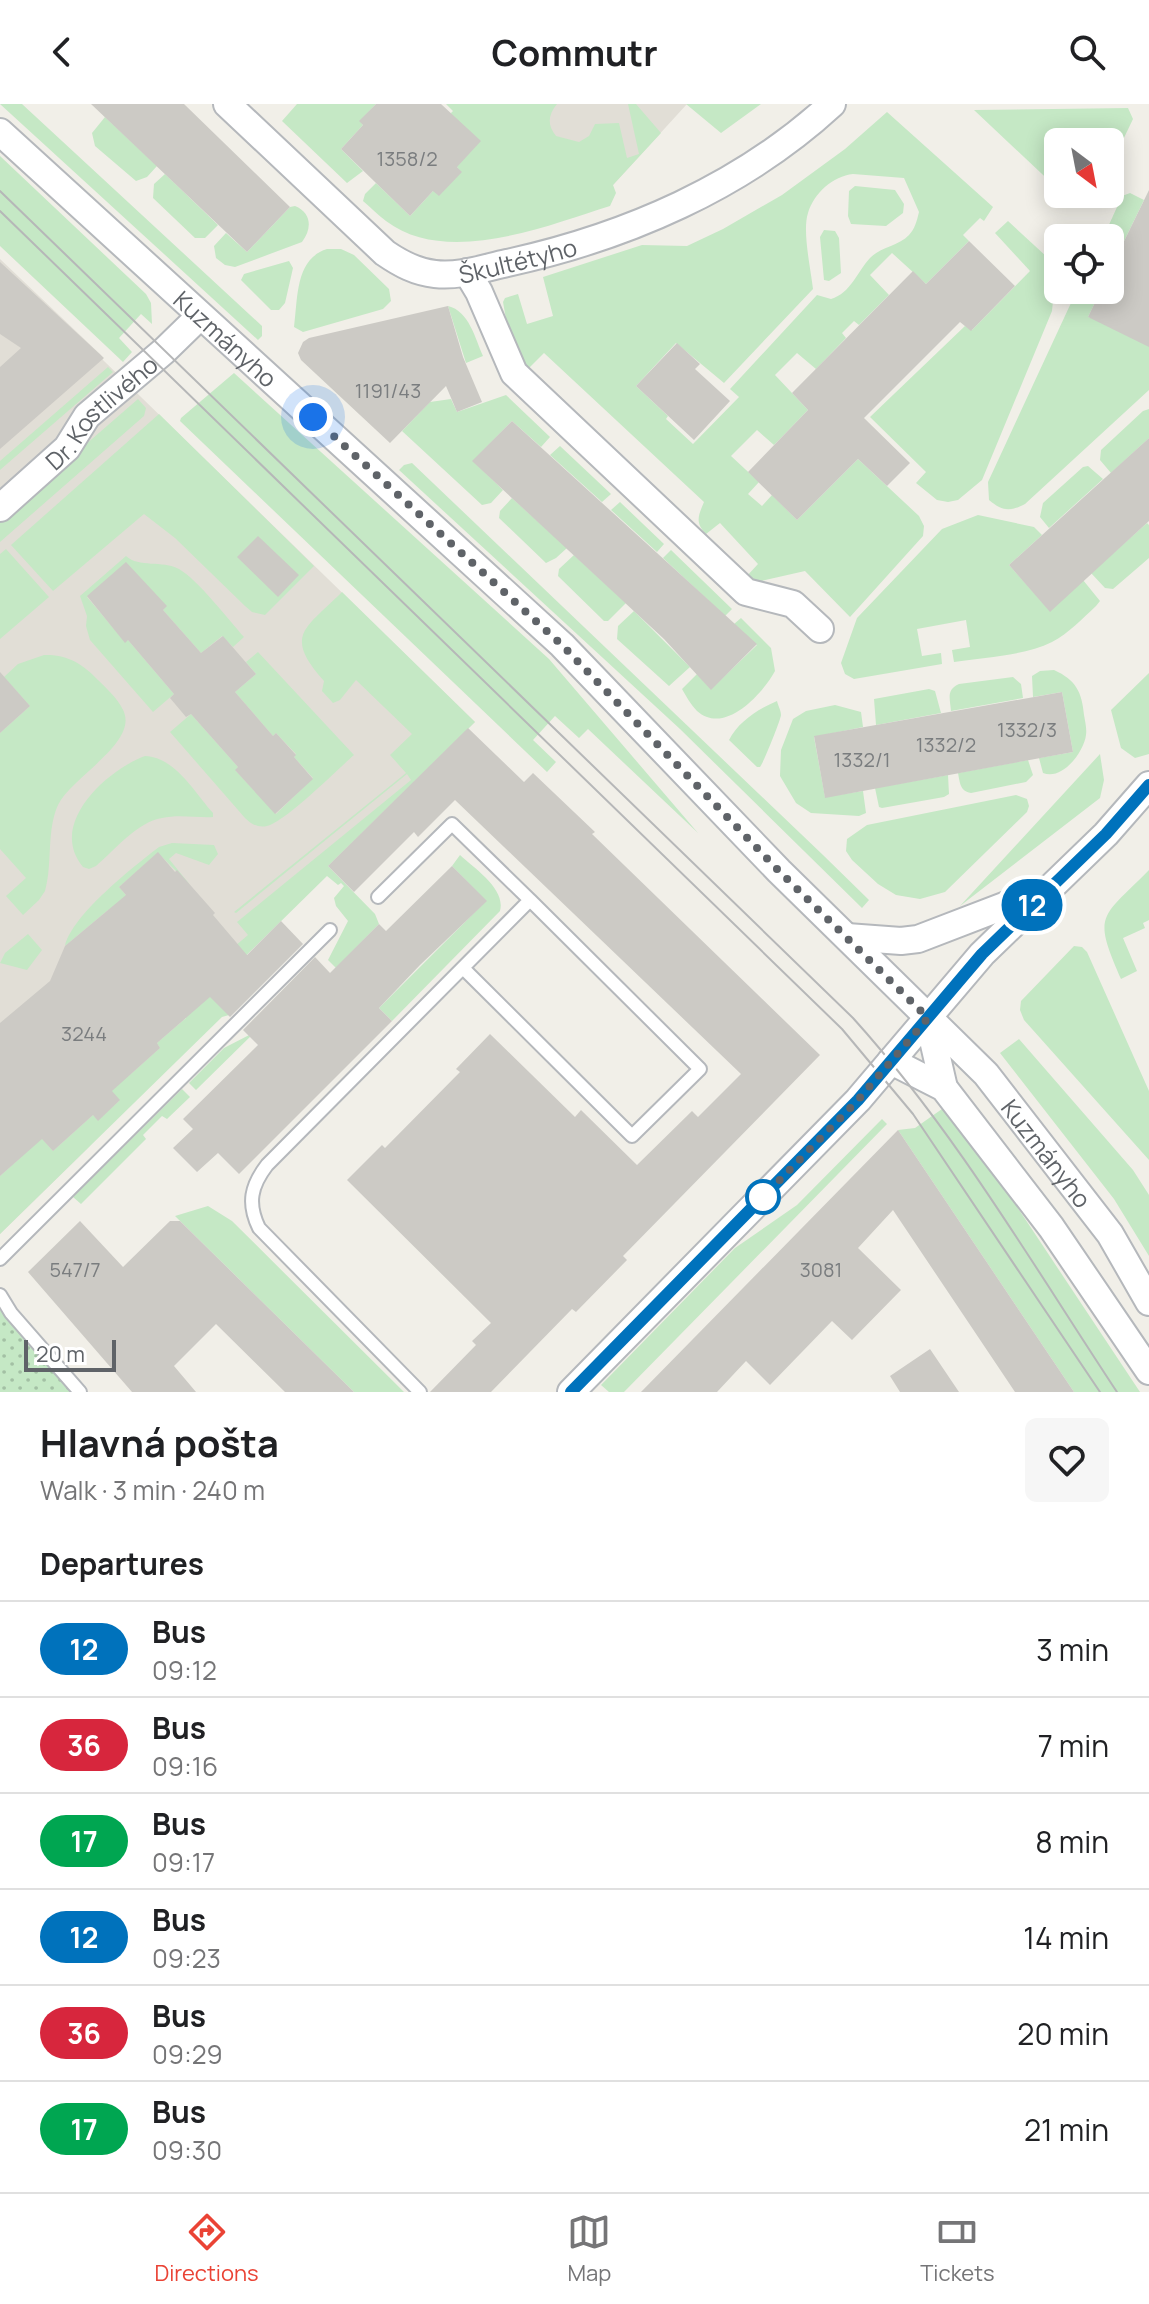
<!DOCTYPE html>
<html lang="en">
<head>
<meta charset="utf-8">
<style>
	:root { --surface:#fff; --page:#f6f6f6; --text:#202124; --muted:#757577; --line:#e0e0e0; --accent:#ea4335 }
	body { margin:0; font-family:Manrope,sans-serif; background:var(--page); color:var(--text); height:100vh; display:flex; flex-direction:column; font-size:30px; white-space:nowrap }
	* { box-sizing:border-box; margin:0 }
	p { font-size:26px; color:var(--muted) }
	.icon { flex:none; width:44px; height:44px; fill:none; stroke:currentColor; stroke-width:2; stroke-linecap:round; stroke-linejoin:round }
	.map { position:relative; height:1288px; overflow:hidden }
	.side { display:flex; flex-direction:column; background:var(--surface); flex:1 }
	.side>* { flex:none }
	.badge { padding:0 16px; border-radius:26px; font-size:28px; line-height:52px }
	.needle { width:52px; rotate:148deg }
	.tools { position:absolute; left:1044px; top:24px; display:grid; gap:16px }
	.tools a { display:grid; place-items:center; width:80px; height:80px; border-radius:12px; background:var(--surface); box-shadow:0 4px 20px #0003; font-size:40px }
	.scale { position:absolute; left:24px; bottom:20px; width:92px; box-sizing:border-box; padding-left:8px; border:4px solid #5f6368; border-top:0; font-size:22px; line-height:28px; white-space:nowrap; color:#5f6368; -webkit-text-stroke:6px #fff; paint-order:stroke }
	.you { position:absolute; width:40px; height:40px; margin:-20px; border:6px solid #fff; border-radius:50%; background:#1a73e8; box-shadow:0 0 0 12px #1a73e833 }
	.map>.badge { position:absolute; translate:-50% -50%; box-shadow:0 0 0 4px #fff }
	h2 { padding:0 40px; font-size:30px; line-height:72px }
	.round { display:grid; place-items:center; flex:none; width:84px; height:84px; border-radius:12px; background:var(--page) }
	.headline { display:flex; align-items:center; justify-content:space-between; height:136px; padding:0 40px }
	h1 { font-size:38px; font-weight:700; line-height:60px }
	ul { padding:0; list-style:none }
	li { display:flex; align-items:center; gap:24px; height:96px; padding:0 40px; border-top:2px solid var(--line) }
	li div { flex:1 }
	li b { display:block; font-size:30px }
	li em { font-style:normal }
	li .badge { min-width:88px; font-weight:700; text-align:center }
	header { display:flex; justify-content:space-between; align-items:center; height:104px; padding:0 40px; background:var(--surface); font-size:36px; font-weight:700 }
	.menu { display:flex; justify-content:space-around; align-items:center; height:112px; border-top:2px solid var(--line); background:var(--surface); font-size:22px; color:var(--muted) }
	.menu a { display:grid; justify-items:center; gap:4px }
	.menu .current { color:var(--accent) }
	.map>svg:first-child { display:block }
	.education { fill:#e1ded6 }
	.green { fill:#c5e8c5; fill-rule:evenodd }
	.park { fill:url(#park-dots) }
	.building { fill:#cccac5 }
	.lines { fill:none; stroke-linecap:round; stroke-linejoin:round }
	.lane-casing { stroke:#b5b8bc; stroke-width:16 }
	.street-casing { stroke:#b5b8bc; stroke-width:30 }
	.lane { stroke:#fff; stroke-width:12 }
	.street { stroke:#fff; stroke-width:26 }
	.tram { stroke:#b6b7b8; stroke-width:2 }
	.line-casing { stroke:#fff; stroke-width:18 }
	.line { stroke:#0072bc; stroke-width:12 }
	.walk { stroke:#5f6368; stroke-width:8; stroke-dasharray:0 14.4 }
	.stop-dot { fill:#fff; stroke:#0072bc; stroke-width:4 }
	.labels { text-anchor:middle; dominant-baseline:central; stroke-width:6; stroke-linejoin:round; paint-order:stroke }
	.number-label { font-size:20px; fill:#7a7d7f }
	.street-label { font-size:24px; fill:#5f6368; stroke:#fff }
</style>
</head>
<body>
<header><svg class="icon" aria-label="back" viewBox="0 0 24 24"><path d="M15 5l-7 7 7 7"/></svg>Commutr<svg class="icon" aria-label="search" viewBox="0 0 24 24"><circle cx="10" cy="10" r="6"/><path d="M15 15l6 6"/></svg></header>
<div class="map">
<svg width="1149" height="1288" viewBox="0 0 1149 1288">
	<defs>
		<pattern id="park-dots" width="8" height="8" patternUnits="userSpaceOnUse" patternTransform="scale(2)"><rect width="8" height="8" fill="#c5e8c5"/><path d="M2 2h.1M6 6h.1" fill="none" stroke="#a3c0a4" stroke-width="1.8" stroke-linecap="round"/></pattern>
	</defs>
	<rect width="100%" height="100%" fill="#f1efe8"/>
	<path class="education" d="M473 0H687L613 81 497 23Z
		M0 155 101 251 103 256 475 618 328 762 202 892 88 1044 0 1130Z"/>
	<path class="green" d="M0 0H22L262 222V232L258 236Z
		M297 0H376L360 17 363 21 341 45 363 67 347 79 282 17Z
		M446 0H557C548 11 547 21 556 32L579 38 589 32 595 20 619 19 627 54 639 50 628 0H636L661 29 613 81 616 89 610 102C546 122 447 163 386 117 378 111 370 103 363 97L365 90 376 79 410 112 433 87 461 68 457 63 451 9 453 7Z
		M686 0H761L721 29Z
		M1128 4 1133 15 1110 63V38H1058V85L974 6Z
		M887 8 993 103 984 117 980 114 963 131 969 137 926 180 892 149 870 171 889 191 859 221 854 217 842 229 846 234 816 265 797 249 775 271 808 306 774 341 757 326 731 352 759 378 748 390 762 402 772 391 797 416 858 355 919 412 924 422 923 432 850 513 805 467 757 478 746 473 758 460 720 419 706 430C695 419 698 412 704 398L544 249 527 266 509 232 503 198 505 194 518 190 527 220 553 212 543 173 642 141 687 142 723 125 782 91 845 45ZM853 70 904 74 919 108C917 116 915 125 909 131 899 142 880 143 870 154 857 168 851 189 831 195L817 191 730 285 739 293 693 340 666 315 668 312 636 282 676 239 724 279 813 185C811 166 802 127 808 109 814 89 833 72 853 70Z
		M105 13 157 62 147 73 136 77 95 42 92 29Z
		M0 52 146 190 151 199 152 220 141 210 119 234 132 248 123 258 0 142Z
		M165 70 218 121 205 134H195L153 94 154 80Z
		M855 82 895 86 904 100 903 109 886 122 851 120 848 112 849 87Z
		M1130 89 1144 96 1112 162 1110 161V134H1103L1122 92Z
		M295 102C312 109 312 125 302 138L235 163 225 161 216 154 214 142 226 129 247 148 290 103Z
		M1008 117 1047 153 1058 176 1054 186 1052 207 982 376 958 396 948 398 937 396 916 379 926 368 870 313 965 222 972 226 1030 167 995 129Z
		M824 126 835 127 839 134 841 169 829 177 824 176 820 133Z
		M327 145H341L354 151 389 185 391 197 383 205 303 228 294 223C298 194 295 155 327 145Z
		M289 157 293 164 285 199 279 206H271L241 176 244 170Z
		M1077 186H1101L1088 213 1149 231V286L1025 400C1010 408 1002 407 989 396L988 378Z
		M448 202C469 207 475 234 483 252L466 259Z
		M108 263 113 268 0 366V357Z
		M234 269 549 555 698 729 588 625 579 634 555 612 533 636 556 658 547 668 180 317 181 314Z
		M506 291 550 333 541 343 512 317 473 357 503 386 491 399 482 401 402 327 430 298 451 295 457 308Z
		M138 295 146 304 144 312 0 438V415Z
		M1149 305V334L1111 369 1100 356 1101 346 1143 307Z
		M159 310 314 462 265 511 252 508 245 502 175 434 144 410 53 487 11 441Z
		M560 342 611 390 602 398 550 351Z
		M412 359 823 751 869 796 862 804 680 625 399 366 404 361Z
		M1088 362 1103 375 1049 424 1040 413 1043 399 1083 363Z
		M512 394 567 444 556 454 546 459 499 414 500 407Z
		M620 398 664 440 657 448 611 406Z
		M978 411 1034 423 1042 431 1009 461 1050 507 1083 476 1100 497 1096 502C1082 515 1069 529 1052 538 1024 552 985 553 954 558L952 546 970 543 966 516 917 525 922 552 941 549 942 560 854 575 845 570 841 559 857 514 942 425Z
		M1147 419 1149 421V454L1113 485 1105 484 1091 469Z
		M6 445 49 493 0 535V450Z
		M671 446 732 505 725 512 663 454Z
		M574 451 626 499 608 517H604L558 472 559 465Z
		M126 452C139 464 162 456 179 465 198 476 228 515 244 533L233 543 222 532 201 549 163 506 166 502 126 459 87 493 125 538 128 536 174 590 153 608 90 536 86 522 87 512 80 492Z
		M342 488 475 618 328 762 375 810 379 820 336 864 328 856 348 817 336 802 334 794 344 782 341 779 338 781 327 772 208 889 229 911 222 913 0 1130V1072L19 1055 0 987 53 1047 93 1011 98 1016 119 997 107 982 132 969 160 944 157 939 186 914 108 806 65 842C72 811 133 763 159 743L172 739 214 741 218 750 209 761 176 749 169 755 191 782 158 749 119 783 190 865 221 854 248 831 237 818 411 676 407 670 236 809 234 808 406 669 390 651 412 630 356 576 340 596 333 599 322 587 324 577C283 531 305 525 342 488Z
		M634 507 690 563 669 582 617 535 618 522Z
		M741 514 771 544 775 567C763 589 725 632 697 607 691 601 686 592 682 585L697 570 711 585 757 541 734 520Z
		M258 548 354 651C337 666 285 718 267 722 258 724 251 720 245 714L170 628 191 610 238 663 236 667 276 710 313 674 294 653 296 650 276 629 273 632 235 588 256 570 246 558Z
		M44 551C67 550 83 560 98 576 106 584 117 594 122 604 142 637 72 672 58 701 46 728 53 759 45 787L39 796 23 811 6 792 26 774 0 745V629L30 602 4 573 18 560Z
		M1054 566C1076 576 1082 588 1084 611 1085 617 1087 625 1086 631 1084 648 1062 677 1043 669L1039 654 1073 648 1062 588 1033 593 1032 572 1040 567Z
		M1149 569V650L1135 654 1121 644 1111 606Z
		M1013 573 1021 580 1023 594 951 607C950 594 946 586 959 580Z
		M929 585 935 587 941 609 876 621 874 595Z
		M777 597C778 602 781 606 781 611 781 615 763 660 760 663H757L729 636C738 618 758 605 777 597Z
		M835 601 861 608 863 623 814 633 825 693 863 687 866 709 859 712 811 709 796 699 780 672 781 646 793 615 806 607Z
		M1100 650 1104 676 1100 694 960 802Z
		M145 652C175 653 195 689 213 709V713C197 714 179 710 162 714 137 718 115 746 96 762L89 765 83 763C47 720 107 666 145 652Z
		M1028 656 1033 671 1026 678 971 689C960 687 960 679 958 669Z
		M948 671 949 690 944 693 882 704 879 703 875 684Z
		M1016 691 1027 695 1029 702 1027 708 945 788 920 795 896 791 878 780 852 756 846 747 847 735 867 721Z
		M460 751C475 765 506 785 500 807L392 917 379 904 486 797 452 762Z
		M1149 766V816L1143 819 1145 824 1123 834 1137 867 1121 875C1092 809 1101 815 1149 766Z
		M28 830 42 846 27 866 0 859 5 849Z
		M1074 842 1082 843 1087 848 1149 987V1056L1024 916 1020 906 1021 897Z
		M255 928 196 986 189 979 224 944Z
		M1019 935 1133 1066 1149 1091V1152L1114 1095 1000 949Z
		M182 985 190 993 167 1015 162 1012 143 1031 146 1035 81 1100 73 1093Z
		M942 1005 962 1020 1140 1288H1074L898 1026 915 1024Z
		M882 1015 887 1020 624 1288H609L601 1281 735 1144 797 1101Z
		M208 1102 232 1117 404 1288H354L175 1112Z"/>
	<path class="park" d="M0 1206 72 1288H0Z"/>
	<path class="building" d="M91 0H184L290 103 247 148Z
		M376 0H441L481 37 457 63 462 68 439 92 433 87 410 112 341 45 363 21 359 17Z
		M1149 86V243L1088 213 1101 186H1110V166Z
		M969 137 1015 182 971 227 960 218 864 314 910 359 887 382 858 355 797 416 748 368 808 306 792 289 913 167 926 180Z
		M0 158 104 254 0 345V263L21 244 0 230Z
		M448 202 463 253 482 298 457 308 446 282 390 339 301 256 298 249 303 238 309 234Z
		M677 239 700 260 695 265 730 297 694 336 636 282Z
		M512 317 757 540 711 586 664 535 472 357Z
		M1149 334V417L1050 508 1009 461Z
		M258 432 299 471 278 493 237 453Z
		M126 458 167 502 163 506 201 549 223 532 256 570 235 588 273 632 276 629 296 651 294 653 313 675 275 710 235 666 238 663 191 610 186 613 170 594 174 590 128 536 125 539 87 492Z
		M0 568 30 602 0 629Z
		M1062 588 1073 648 825 694 814 632Z
		M468 624 524 678 533 669 595 728 592 730 820 951 623 1152 627 1156 576 1208 572 1205 491 1288H430L476 1241 472 1237 491 1219 347 1076 382 1041 385 1044 460 968 456 965 490 930 575 1013 581 1006 637 1061 692 1007 698 1013 741 970 455 696 418 733 414 728 354 788 328 762Z
		M158 748 175 768 177 766 215 809 213 811 247 851 281 817 303 840 230 913 210 893 157 939 160 944 112 987 120 996 98 1017 93 1011 53 1047 42 1035 0 1072V919L50 877 65 842 126 791 119 783Z
		M452 762 487 797 420 861 379 904 392 917 239 1070 218 1049 197 1068 173 1044 193 1025 183 1015 258 941 243 926 315 853 330 869 379 820 386 827Z
		M898 1026 1074 1288H1015L893 1106 858 1144 901 1186 852 1236 832 1217 770 1281 746 1257 717 1288H641Z
		M80 1117 123 1163 170 1117H180L354 1288H285L216 1220 174 1262 196 1288H132L28 1168Z
		M930 1245 959 1288H900L890 1272Z"/>
	<g class="lines">
		<g class="lane-casing">
			<path id="lane" d="M378 793 452 720 530 796
				M0 1155 330 826
				M0 1191 11 1209 80 1288
				M420 1288 259 1124C247 1099 251 1082 267 1061L530 796 700 965 632 1032 463 864"/>
		</g>
		<g class="street-casing">
			<g id="street">
				<path id="s1" d="M227 0 385 149C401 160 416 168 435 170 459 173 484 164 507 159 626 133 742 83 832 0"/>
				<path id="s2" d="M0 28 562 541 779 767 986 970 1110 1130 1149 1198"/>
				<path d="M467 168 479 188 514 269 746 488 793 500 820 525"/>
				<path id="s3" d="M0 404 67 344 87 312 164 247 200 212"/>
				<path d="M847 833 901 837 918 835 1038 789"/>
				<path d="M928 914 944 984"/>
				<path d="M891 957 944 984 1051 1123 1149 1267"/>
				<path d="M571 1288 858 996 982 850 1106 730 1149 681"/>
			</g>
		</g>
		<use href="#lane" class="lane"/>
		<use href="#street" class="street"/>
		<path class="tram" d="M0 87 853 914C955 1027 1033 1161 1117 1288
			M0 107 842 925 913 1010 1100 1288"/>
	</g>
	<g class="lines">
		<g class="line-casing">
			<path id="line" d="M571 1288 858 996 982 850 1106 730 1149 681"/>
		</g>
		<use href="#line" class="line"/>
		<path class="walk" d="M313 313 562 541 779 767 928 914 858 996 763 1093"/>
	</g>
	<circle class="stop-dot" cx="763" cy="1093" r="16"/>
	<g class="labels">
		<g class="number-label">
			<text x="407" y="54">1358/2</text>
			<text x="388" y="286">1191/43</text>
			<text x="1027" y="625">1332/3</text>
			<text x="946" y="640">1332/2</text>
			<text x="862" y="655">1332/1</text>
			<text x="84" y="929">3244</text>
			<text x="75" y="1165">547/7</text>
			<text x="821" y="1165">3081</text>
		</g>
		<g class="street-label">
			<text stroke="none"><textPath href="#s1" startOffset="356">Škultétyho</textPath></text>
			<text stroke="none"><textPath href="#s2" startOffset="306">Kuzmányho</textPath></text>
			<text stroke="none"><textPath href="#s3" startOffset="140">Dr. Kostlivého</textPath></text>
			<text stroke="none"><textPath href="#s2" startOffset="1464">Kuzmányho</textPath></text>
		</g>
	</g>
</svg>
<div class="tools">
<a><svg class="needle" viewBox="-14 -14 28 28"><path d="M0-13l5 13h-10z" fill="#e53935"/><path d="M0 13l5-13h-10z" fill="#757577"/></svg></a>
<a><svg class="icon" aria-label="locate" viewBox="0 0 24 24"><circle cx="12" cy="12" r="6"/><path d="M12 2v4M12 18v4M2 12h4M18 12h4"/></svg></a>
</div>
<div class="scale">20 m</div>
<div class="you" style="left:313px;top:313px"></div>
<b class="badge" style="left:1032px;top:801px;background:#0072bc;color:#fff">12</b>
</div>
<section class="side">
<div class="headline"><div><h1>Hlavná pošta</h1><p>Walk · 3 min · 240 m</p></div><a class="round"><svg class="icon" aria-label="heart" viewBox="0 0 24 24"><path d="M12 20l-8-8c-3-5 5-10 8-4 3-6 11-1 8 4z"/></svg></a></div>
<h2>Departures</h2>
<ul>
<li><span class="badge" style="background:#0072bc;color:#fff">12</span><div><b>Bus</b><p>09:12</p></div><em>3 min</em></li>
<li><span class="badge" style="background:#d7263d;color:#fff">36</span><div><b>Bus</b><p>09:16</p></div><em>7 min</em></li>
<li><span class="badge" style="background:#00a651;color:#fff">17</span><div><b>Bus</b><p>09:17</p></div><em>8 min</em></li>
<li><span class="badge" style="background:#0072bc;color:#fff">12</span><div><b>Bus</b><p>09:23</p></div><em>14 min</em></li>
<li><span class="badge" style="background:#d7263d;color:#fff">36</span><div><b>Bus</b><p>09:29</p></div><em>20 min</em></li>
<li><span class="badge" style="background:#00a651;color:#fff">17</span><div><b>Bus</b><p>09:30</p></div><em>21 min</em></li>
</ul>
</section>
<nav class="menu">
<a class="current"><svg class="icon" aria-label="directions" viewBox="0 0 24 24"><path d="M12 3l9 9-9 9-9-9zM9 14v-3h6M13 9l2 2-2 2"/></svg>Directions</a>
<a><svg class="icon" aria-label="map" viewBox="0 0 24 24"><path d="M3 6l6-2 6 2 6-2v14l-6 2-6-2-6 2zM9 4v14M15 6v14"/></svg>Map</a>
<a><svg class="icon" aria-label="tickets" viewBox="0 0 24 24"><path d="M3 7h18v10H3zM15 7v10"/></svg>Tickets</a>
</nav>
</body>
</html>
